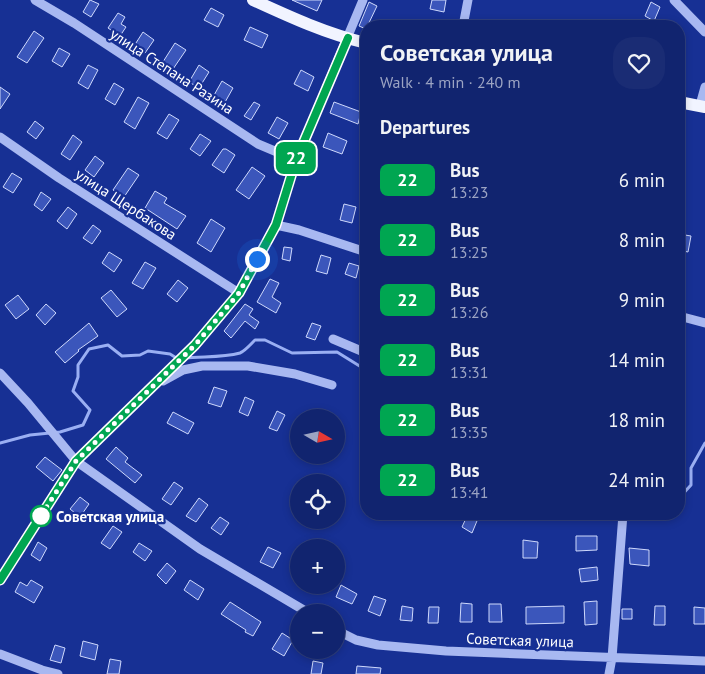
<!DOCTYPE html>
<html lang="en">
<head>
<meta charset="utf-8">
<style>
	:root { --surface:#11246f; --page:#1a2c74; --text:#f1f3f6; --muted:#9ca4c3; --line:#304182 }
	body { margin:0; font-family:"PT Sans",sans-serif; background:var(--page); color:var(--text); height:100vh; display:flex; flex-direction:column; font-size:19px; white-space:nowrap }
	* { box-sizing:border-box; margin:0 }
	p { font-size:16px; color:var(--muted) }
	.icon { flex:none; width:28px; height:28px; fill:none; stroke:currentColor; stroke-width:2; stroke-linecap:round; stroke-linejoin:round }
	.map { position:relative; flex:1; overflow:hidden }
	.details { position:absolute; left:360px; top:20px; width:325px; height:500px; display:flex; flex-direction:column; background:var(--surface); border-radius:20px; box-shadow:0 2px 8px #0003,0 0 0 1px var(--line) }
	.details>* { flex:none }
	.badge { padding:0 10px; border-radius:8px; font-size:18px; line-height:32px }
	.needle { width:32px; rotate:99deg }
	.fabs { position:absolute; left:290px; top:409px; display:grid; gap:10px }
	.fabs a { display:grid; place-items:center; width:55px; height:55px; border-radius:50%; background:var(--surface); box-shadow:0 2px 8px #0003,0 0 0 1px var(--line); font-size:25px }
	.you { position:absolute; width:25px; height:25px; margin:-12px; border:4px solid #fff; border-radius:50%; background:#1a73e8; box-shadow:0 0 0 8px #1a73e833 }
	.map>.badge { position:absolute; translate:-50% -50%; box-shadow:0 0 0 2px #fff }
	h2 { padding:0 20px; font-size:19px; line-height:45px }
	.round { display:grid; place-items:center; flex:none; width:52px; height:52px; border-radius:20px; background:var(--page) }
	.headline { display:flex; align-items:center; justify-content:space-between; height:85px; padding:0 20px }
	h1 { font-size:24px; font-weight:600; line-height:38px }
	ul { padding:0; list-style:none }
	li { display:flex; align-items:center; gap:15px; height:60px; padding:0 20px }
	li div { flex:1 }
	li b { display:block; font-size:19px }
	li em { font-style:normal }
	li .badge { min-width:55px; font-weight:700; text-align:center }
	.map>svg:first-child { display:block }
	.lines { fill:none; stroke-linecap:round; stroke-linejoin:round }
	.stream { stroke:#9aaff3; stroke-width:3 }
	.building { fill:#3b56bb; stroke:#cfd9fc }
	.minor { stroke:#a8b8f1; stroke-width:9 }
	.major { stroke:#f1f4ff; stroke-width:12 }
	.line-casing { stroke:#fff; stroke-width:11 }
	.line { stroke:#00a651; stroke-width:8 }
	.walk { stroke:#fff; stroke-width:5; stroke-dasharray:0 9 }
	.stop-dot { fill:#fff; stroke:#00a651; stroke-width:2.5 }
	.labels { text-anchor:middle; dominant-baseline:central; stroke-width:4.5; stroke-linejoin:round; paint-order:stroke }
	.street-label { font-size:15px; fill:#fff; stroke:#173094 }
	.stop-label { font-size:15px; font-weight:bold; fill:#fff; stroke:#173094; text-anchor:start }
</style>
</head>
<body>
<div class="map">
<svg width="705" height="674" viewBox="0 0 705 674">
	<rect width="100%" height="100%" fill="#173094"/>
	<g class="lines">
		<path class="stream" d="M184 358C203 356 222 358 240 353 245 351 251 344 255 340H265L292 353 337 352 366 370
			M0 443 30 435 60 432 83 425 90 410 73 391 78 377V365L89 349 108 345 122 356 140 355 148 351 170 354 178 359
			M679 498 691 485V468L705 443
			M590 514H594"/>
	</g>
	<path class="building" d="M90 0 99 4 91 17 83 12Z
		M292 0H322L317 11Z
		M432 0H446L444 12 430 9Z
		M369 2 377 6 366 29 359 26Z
		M651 2 660 7 654 21 645 16Z
		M211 8 224 15 218 27 204 20Z
		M118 13 125 17 121 24 126 27 120 36 108 28Z
		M250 27 268 35 262 48 244 40Z
		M34 31 44 38 27 63 17 57Z
		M143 32 154 40 145 53 134 46Z
		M175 43 186 50 171 72 161 65Z
		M59 48 70 54 62 67 52 61Z
		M88 65 98 70 88 89 78 83Z
		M199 65 209 72 199 88 189 82Z
		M301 70 314 77 308 91 294 84Z
		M222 81 233 88 224 104 213 97Z
		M114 83 124 89 115 105 105 99Z
		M0 87 10 94 0 109Z
		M138 97 149 103 135 129 124 122Z
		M254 102 260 105 251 120 244 116Z
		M334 102 361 112 358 124 330 113Z
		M169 114 179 120 167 139 157 133Z
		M277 117 288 123 279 139 268 133Z
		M35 121 44 128 36 139 27 132Z
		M328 133 347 141 342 154 323 147Z
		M200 134 211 141 200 156 190 149Z
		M73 135 82 142 70 160 61 154Z
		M223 149H226L235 155 224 173 212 165Z
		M95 156 104 163 94 177 85 170Z
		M252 167 265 176 249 199 236 190Z
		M128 168 139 175 124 197 113 190Z
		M12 173 22 179 13 193 3 187Z
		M155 191 167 198 164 203 186 216 177 229 145 208Z
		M41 192 51 199 42 211 34 205Z
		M344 204 356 207 352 223 340 220Z
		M68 207 77 214 67 229 57 221Z
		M211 219 225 228 211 252 197 243Z
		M93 225 101 231 92 244 83 238Z
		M679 234 691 236 688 252 679 250Z
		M284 247 292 248 290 261 282 259Z
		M109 252 122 260 114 272 102 263Z
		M321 255 331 258 327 274 316 271Z
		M145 262 156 268 143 289 132 283Z
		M349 263 359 266 356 278 345 274Z
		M270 279 279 283 272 297 281 303 276 313 257 302Z
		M178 280 188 288 177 302 167 294Z
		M111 290 127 309 117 317 101 298Z
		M18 295 29 309 16 319 5 305Z
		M46 304 56 313 45 325 36 315Z
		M245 304 253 309 249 315 259 322 255 329 245 321 231 338 224 331Z
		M89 323 98 336 78 350 79 351 65 363 55 352Z
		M312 323 321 326 315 340 306 337Z
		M214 387 227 391 221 407 208 403Z
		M245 397 254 401 248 416 239 412Z
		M277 411 285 415 277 431 269 428Z
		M173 412 194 423 188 434 167 423Z
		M116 447 128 458 125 462 142 475 135 483 106 459Z
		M45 457 62 470 53 481 36 467Z
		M174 482 183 488 171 505 162 499Z
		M80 497 89 504 80 517 70 509Z
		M199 498 208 505 196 522 186 516Z
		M468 514 479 516 472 533 462 527Z
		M220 517 229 523 221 535 211 528Z
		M113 526 122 532 110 549 101 543Z
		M576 536H597V550L576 551Z
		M523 540 538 542 537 558H523Z
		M38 542 47 548 40 561 31 555Z
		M139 543 152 551 145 561 133 552Z
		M268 547 281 553 273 568 260 562Z
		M629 548 649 550V566L630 564Z
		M167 563 176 571 166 584 157 575Z
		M597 567 598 580 581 582 579 569Z
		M31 580 43 587 34 603 15 592 20 582 27 586Z
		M190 580 204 589 198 600 184 590Z
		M341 585 357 594 352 604 336 597Z
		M374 596 386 600 380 616 368 611Z
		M597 601V624L585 625 584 602Z
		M230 602 261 622 253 636 245 632 246 630 221 614Z
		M461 603 472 604V622H460Z
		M489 604H501L502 622H489Z
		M402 606 413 608 412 621 400 620Z
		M564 606V623L526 624V607Z
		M655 606H665V625H654Z
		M429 607H439L438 623H428Z
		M694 607 705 608V624H694Z
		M622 609H632V619H622Z
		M282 633 293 640 284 656 272 649Z
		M83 641 98 645 95 660 80 656Z
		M55 645 65 648 61 663 50 660Z
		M110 659 121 661 119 674H107Z
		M313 661 323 663 321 674H311Z
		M357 666 381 668 380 674H356Z"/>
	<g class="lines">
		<path class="minor" d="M35 0 74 23 258 144 296 160
			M674 0 705 32
			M463 26 468 0
			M700 105 705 87
			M0 137 59 178 239 293
			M276 225 299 230 366 252
			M679 316 705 323
			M333 339 366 353
			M0 373 28 403 76 461 200 549 307 612
			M163 381 183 370 202 366H248L295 374 332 385
			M0 580 76 461 195 345 239 293 276 225 296 160 363 0
			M336 630 356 640 378 645 446 651 705 661
			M0 654 42 670 58 674
			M609 674 612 658 623 514"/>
		<path class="major" d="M253 0C290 17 327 34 366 43
			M679 102 705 107"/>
	</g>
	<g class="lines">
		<g class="line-casing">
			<path id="line" d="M0 580 76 461 195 345 239 293 276 225 296 160 348 38"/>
		</g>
		<use href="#line" class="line"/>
		<path class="walk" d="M41 516 39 519 76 461 195 345 239 293 257 259"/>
	</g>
	<circle class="stop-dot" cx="41" cy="516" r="10"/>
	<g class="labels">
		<g class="street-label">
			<text transform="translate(172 71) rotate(33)">улица Степана Разина</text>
			<text transform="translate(126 204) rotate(33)">улица Щербакова</text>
			<text transform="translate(520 640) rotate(2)">Советская улица</text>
		</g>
		<g class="stop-label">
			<text x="56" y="516">Советская улица</text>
		</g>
	</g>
</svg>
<div class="fabs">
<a><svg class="needle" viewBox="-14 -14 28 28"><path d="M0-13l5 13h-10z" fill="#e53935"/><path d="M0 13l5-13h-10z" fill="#9ca4c3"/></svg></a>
<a><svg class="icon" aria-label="locate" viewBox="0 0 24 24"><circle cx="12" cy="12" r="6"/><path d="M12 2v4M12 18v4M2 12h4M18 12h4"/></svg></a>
<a>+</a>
<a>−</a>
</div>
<div class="you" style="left:257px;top:259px"></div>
<b class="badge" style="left:296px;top:158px;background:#00a651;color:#fff">22</b>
<section class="details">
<div class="headline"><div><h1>Советская улица</h1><p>Walk · 4 min · 240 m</p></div><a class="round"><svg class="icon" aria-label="heart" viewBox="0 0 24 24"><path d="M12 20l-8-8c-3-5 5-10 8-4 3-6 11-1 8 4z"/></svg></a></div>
<h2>Departures</h2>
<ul>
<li><span class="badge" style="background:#00a651;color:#fff">22</span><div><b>Bus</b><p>13:23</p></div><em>6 min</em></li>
<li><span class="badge" style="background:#00a651;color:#fff">22</span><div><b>Bus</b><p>13:25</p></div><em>8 min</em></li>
<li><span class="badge" style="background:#00a651;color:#fff">22</span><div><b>Bus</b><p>13:26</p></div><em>9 min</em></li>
<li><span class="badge" style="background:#00a651;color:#fff">22</span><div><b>Bus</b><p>13:31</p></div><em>14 min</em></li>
<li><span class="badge" style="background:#00a651;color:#fff">22</span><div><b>Bus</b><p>13:35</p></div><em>18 min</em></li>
<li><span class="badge" style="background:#00a651;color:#fff">22</span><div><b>Bus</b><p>13:41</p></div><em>24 min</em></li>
</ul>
</section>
</div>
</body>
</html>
